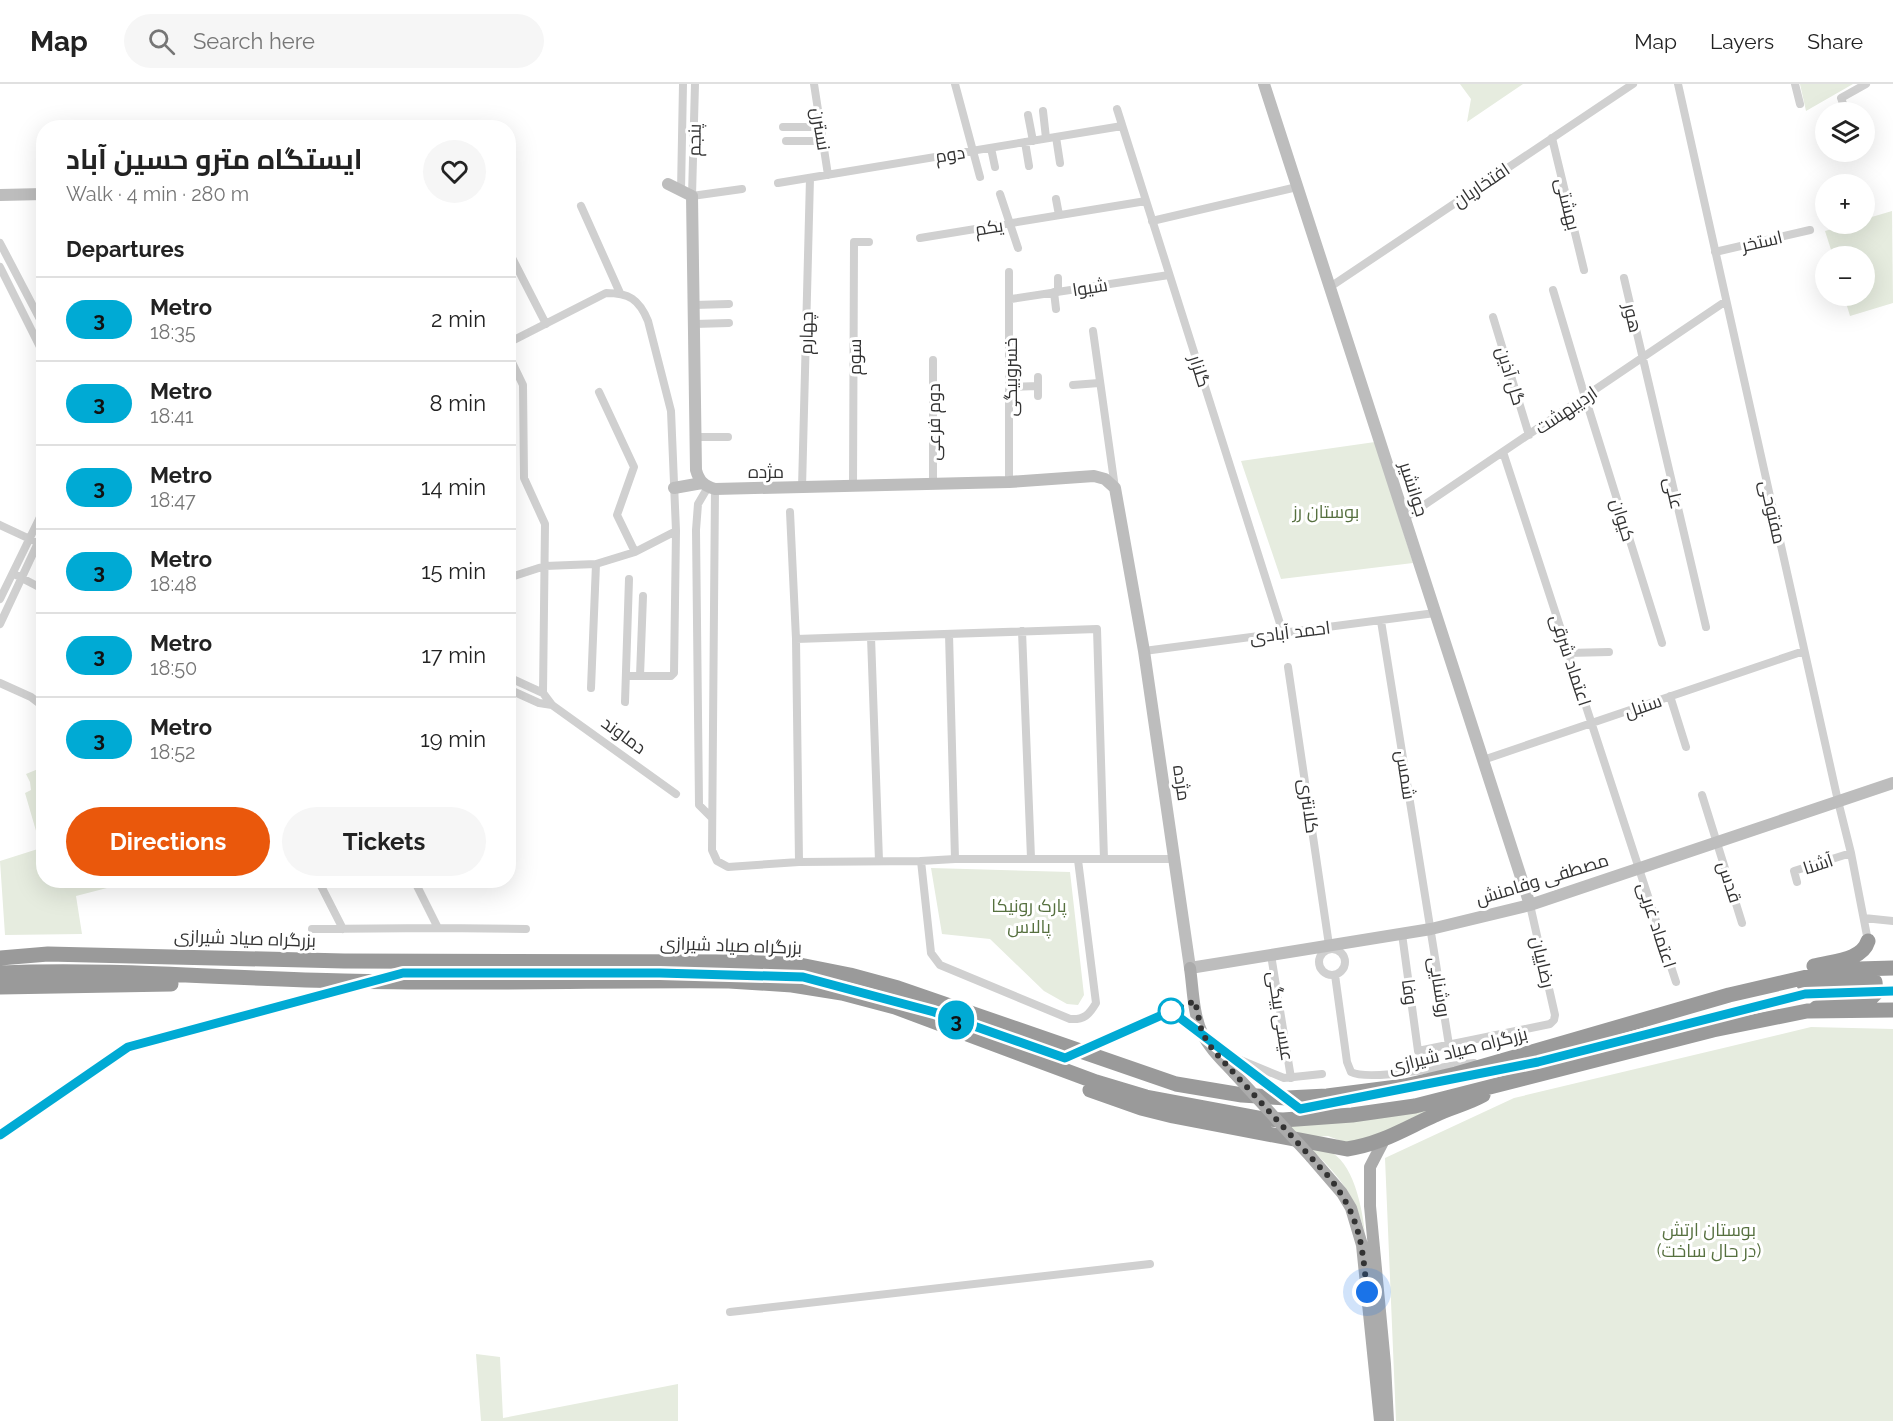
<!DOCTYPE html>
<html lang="en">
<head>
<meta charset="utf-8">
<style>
	:root { --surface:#fff; --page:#f6f6f6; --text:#222; --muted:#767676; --line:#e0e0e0; --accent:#ea580c }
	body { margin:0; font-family:Raleway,Cairo,sans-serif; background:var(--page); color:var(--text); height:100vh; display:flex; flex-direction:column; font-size:22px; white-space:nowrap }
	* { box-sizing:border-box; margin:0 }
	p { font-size:20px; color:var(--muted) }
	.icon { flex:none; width:33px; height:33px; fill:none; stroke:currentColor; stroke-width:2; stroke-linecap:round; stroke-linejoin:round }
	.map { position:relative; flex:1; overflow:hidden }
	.panel { position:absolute; left:36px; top:36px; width:480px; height:768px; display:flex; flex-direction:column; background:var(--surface); border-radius:24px; box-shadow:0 6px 24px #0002 }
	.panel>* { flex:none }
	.badge { padding:0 12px; border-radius:20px; font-size:21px; line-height:39px }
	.fabs { position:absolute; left:1815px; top:18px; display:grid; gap:12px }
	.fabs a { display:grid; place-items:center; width:60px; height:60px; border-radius:50%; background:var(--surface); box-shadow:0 6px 24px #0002; font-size:30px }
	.you { position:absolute; width:30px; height:30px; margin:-15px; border:4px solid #fff; border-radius:50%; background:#1a73e8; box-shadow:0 0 0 9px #1a73e833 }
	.map>.badge { position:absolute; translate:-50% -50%; box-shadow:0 0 0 3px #fff }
	h2 { padding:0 30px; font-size:22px; line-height:54px }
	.round { display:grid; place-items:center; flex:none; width:63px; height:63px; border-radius:32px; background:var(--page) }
	.summary { display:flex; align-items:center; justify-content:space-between; height:102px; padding:0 30px }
	h1 { font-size:28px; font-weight:700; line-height:45px }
	.action { display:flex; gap:12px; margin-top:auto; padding:12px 30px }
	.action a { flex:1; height:69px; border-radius:36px; background:var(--accent); color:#fff; font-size:24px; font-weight:700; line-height:69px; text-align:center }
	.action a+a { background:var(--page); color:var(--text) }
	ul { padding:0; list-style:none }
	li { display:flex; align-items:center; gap:18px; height:84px; padding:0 30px; border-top:2px solid var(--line) }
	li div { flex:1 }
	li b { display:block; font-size:22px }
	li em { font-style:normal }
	li .badge { min-width:66px; font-weight:700; text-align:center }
	header { display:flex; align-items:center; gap:36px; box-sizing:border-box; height:84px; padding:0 30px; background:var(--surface); border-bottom:2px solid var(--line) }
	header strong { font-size:28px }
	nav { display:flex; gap:33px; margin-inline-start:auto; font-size:21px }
	.search { width:420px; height:54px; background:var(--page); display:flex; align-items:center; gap:15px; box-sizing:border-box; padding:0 21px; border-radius:33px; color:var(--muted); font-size:22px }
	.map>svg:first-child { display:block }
	.green { fill:#e6ecdf }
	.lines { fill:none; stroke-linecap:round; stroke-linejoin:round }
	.street { stroke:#d0d0d0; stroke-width:8 }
	.secondary { stroke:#bdbdbd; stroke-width:12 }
	.primary { stroke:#ababab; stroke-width:12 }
	.highway { stroke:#9a9a9a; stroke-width:15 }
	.primary-bridge { stroke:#ababab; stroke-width:12 }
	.line-casing { stroke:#fff; stroke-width:14 }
	.line { stroke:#00aad4; stroke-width:9 }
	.walk { stroke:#333; stroke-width:6; stroke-dasharray:0 10.8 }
	.stop-dot { fill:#fff; stroke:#00aad4; stroke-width:3 }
	.labels { text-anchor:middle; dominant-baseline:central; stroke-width:6; stroke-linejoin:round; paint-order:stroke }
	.street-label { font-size:18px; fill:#333; stroke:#fff }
	.park-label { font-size:18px; fill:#56703f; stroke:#fff }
</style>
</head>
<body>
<header>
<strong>Map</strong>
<div class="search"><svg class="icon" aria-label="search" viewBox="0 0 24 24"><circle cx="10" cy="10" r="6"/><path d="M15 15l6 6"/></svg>Search here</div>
<nav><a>Map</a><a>Layers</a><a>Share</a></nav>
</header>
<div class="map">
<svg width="1893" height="1337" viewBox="0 0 1893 1337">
	<rect width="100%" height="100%" fill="#fff"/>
	<path class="green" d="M1460 0H1523L1467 38 1471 15Z
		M1800 0H1853L1806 27Z
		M1892 127 1893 219 1850 232 1844 212H1864V172H1833L1825 147 1850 140H1864L1865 135Z
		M1375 358 1413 479 1281 495 1241 377Z
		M43 683 44 796 134 797 76 812 82 850 5 851 0 777 41 764 25 709 31 706 30 698 26 690Z
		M931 784 1070 788 1084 911 1078 921 1067 920 1044 907 990 855 942 850Z
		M1811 943 1893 945V1337H1396L1385 1074 1514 1014Z
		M1464 1018 1355 1062 1328 1052 1300 1054 1287 1041Z
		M1309 1063C1314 1064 1322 1064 1327 1066 1354 1077 1362 1124 1365 1149 1355 1110 1337 1090 1309 1063Z
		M476 1270 500 1273 503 1334 678 1300V1337H481Z"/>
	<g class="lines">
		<path class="street" d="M695 0 692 112 742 105
			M814 0 828 91
			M955 0 980 93
			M1678 0 1838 717 1851 769 1868 857
			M1795 0 1800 20
			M1117 25 1283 549
			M1043 27 1046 54
			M1846 28 1841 14 1866 0
			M1028 31 1033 57
			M783 43H820
			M1056 53 1060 79
			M1552 54 1584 186
			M786 57H822
			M1025 58 1029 82
			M991 64 995 83
			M778 99 1122 42
			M681 107 683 0
			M1000 110 1018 164
			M1056 115 1059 131
			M581 122 620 209
			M1152 137 1297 103
			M920 154 1146 117
			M0 159 44 243
			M508 166 546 240
			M1715 168 1810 146
			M0 183 44 271
			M1009 188V398
			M1058 194V208
			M1624 194 1706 543
			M1330 203 1633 0
			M1553 206 1585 313 1662 559
			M1054 208 1056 225
			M1011 215 1169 191
			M694 221 729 220
			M1493 233 1529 351
			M694 240 729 239
			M1093 247 1115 404
			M508 259 606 209C629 209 639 215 648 237L671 327 676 447 635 468 596 480 545 482 508 494
			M508 270 523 301 524 394 545 440 543 609
			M1073 301 1099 299
			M1010 303 1038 302
			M599 308 634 383 617 431 635 468
			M1038 312V293
			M696 353H728
			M1503 368 1676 898
			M933 400V276
			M708 403 698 420 696 446 699 721 712 734
			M853 403 854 158H869
			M802 404 810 94
			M715 405 712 766 717 777 728 783 799 778 921 777 955 775H1175
			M790 428 796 555 799 778
			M1405 434 1726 217
			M0 441 32 456
			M16 491 39 503 44 512
			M0 515 44 425
			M1381 537 1449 961
			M0 540 44 446
			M1022 547 1031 774
			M949 550 955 775
			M871 553 879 777
			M796 555 1097 545 1104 775
			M1144 567 1435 529
			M1568 569 1609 568
			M1288 583 1329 861
			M626 592H671L674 589 676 447
			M640 592 643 512
			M508 593 543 609 552 621 676 710
			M0 599 31 613 44 623
			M591 604 596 480
			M508 605 539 619 552 621
			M1670 612 1686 663
			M625 618 629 495
			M1483 676 1804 567
			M1702 711 1742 839
			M921 777 931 869 940 881 1070 935C1084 936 1089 931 1096 919L1078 776
			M318 796 343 845
			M414 796 438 844
			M1797 798 1794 787 1851 769
			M1864 834 1893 837
			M312 845 438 844 526 845
			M1402 850 1418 967 1550 940 1554 936 1555 931 1530 821
			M1319 878a13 13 0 1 1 26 0a13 13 0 1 1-26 0Z
			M1271 871 1291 994
			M1335 891 1347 978 1351 988C1370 998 1449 981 1474 979
			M1233 973 1284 994 1322 990
			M730 1228 1150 1180"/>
		<path class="secondary" d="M1264 0 1530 821
			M668 100 692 112 696 386C699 397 704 402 715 405L1009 398 1094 392 1105 395 1115 404 1144 567 1190 884 1431 845 1530 821 1893 699
			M0 111 44 110
			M674 404 702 399"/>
		<path class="primary" d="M1190 884C1193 904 1193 930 1202 949 1209 964 1223 977 1234 989
			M1384 1056 1370 1083V1122L1385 1280 1388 1337
			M1311 1073 1342 1109 1351 1124 1362 1161 1380 1337"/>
		<path class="highway" d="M0 874 48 870 344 877 762 878 800 881 850 891 898 904 1176 1000 1242 1011 1287 1014 1327 1012 1405 1002 1456 990 1729 911 1824 889 1858 885 1893 884
			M1814 882C1832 877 1862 877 1868 857
			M0 889C115 884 229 895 344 897 472 900 601 896 729 897L792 901 842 909 895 923 1096 998 1146 1013 1264 1035 1283 1036 1352 1031 1415 1022 1713 946 1807 927 1893 926
			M1803 899 1867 896 1875 898 1876 909 1872 913 1834 916 1816 924
			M0 903 171 900
			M1090 1006 1141 1024 1173 1032 1347 1065C1381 1060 1404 1045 1435 1031 1451 1023 1467 1020 1483 1011"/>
		<path class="primary-bridge" d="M1234 989 1311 1073"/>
	</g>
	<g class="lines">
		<g class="line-casing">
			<path id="line" d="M0 1051 128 963 403 889H660L803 893 934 928 1065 974 1171 927 1300 1025 1538 978 1805 910 1893 907"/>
		</g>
		<use href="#line" class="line"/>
		<path class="walk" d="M1171 927 1195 917 1202 949 1213 966 1328 1092C1360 1132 1362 1159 1367 1208"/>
	</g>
	<circle class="stop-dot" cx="1171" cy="927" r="12"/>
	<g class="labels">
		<g class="street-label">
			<text transform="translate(821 45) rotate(81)">نسترن</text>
			<text transform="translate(694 56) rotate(-89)">پنجم</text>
			<text transform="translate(950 70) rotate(-9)">دوم</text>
			<text transform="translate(1481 101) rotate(-34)">افتخاریان</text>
			<text transform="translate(1568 120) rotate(76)">بهشتی</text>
			<text transform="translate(989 143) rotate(-9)">یکم</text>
			<text transform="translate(1762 157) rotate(-13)">استخر</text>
			<text transform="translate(1090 203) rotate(-9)">شیوا</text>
			<text transform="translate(1633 234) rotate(77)">هور</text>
			<text transform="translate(806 249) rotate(-89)">چهارم</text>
			<text transform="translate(854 273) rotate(-90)">سوم</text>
			<text transform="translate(1200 287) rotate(72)">گلزار</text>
			<text transform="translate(1511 292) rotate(73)">گل آذین</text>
			<text transform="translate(1010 293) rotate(-90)">خسروبیگی</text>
			<text transform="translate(1566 326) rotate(-34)">اردیبهشت</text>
			<text transform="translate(933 338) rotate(-90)">دوم فرعی</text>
			<text x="766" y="387">مژده</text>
			<text transform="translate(1414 405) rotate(72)">جوانشیر</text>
			<text transform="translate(1674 409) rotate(77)">علی</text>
			<text transform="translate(1773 428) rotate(77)">مفتوحی</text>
			<text transform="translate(1623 436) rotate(73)">کیوان</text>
			<text transform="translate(1290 548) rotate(-7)">احمد آبادی</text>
			<text transform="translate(1571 576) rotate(72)">اعتماد شرقی</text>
			<text transform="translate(1643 622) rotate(-19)">سنبل</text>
			<text transform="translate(624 651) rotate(36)">دماوند</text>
			<text transform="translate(1406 691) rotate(81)">شمس</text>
			<text transform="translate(1182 699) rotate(82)">مژده</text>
			<text transform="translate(1309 722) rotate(82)">کلانتری</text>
			<text transform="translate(1818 780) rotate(-18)">آشنا</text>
			<text transform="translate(1542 795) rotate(-17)">مصطفی وفامنش</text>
			<text transform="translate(1730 798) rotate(72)">قدس</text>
			<text transform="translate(1657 841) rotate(72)">اعتماد غربی</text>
			<text transform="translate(245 854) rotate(2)">بزرگراه صیاد شیرازی</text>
			<text transform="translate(731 861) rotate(2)">بزرگراه صیاد شیرازی</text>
			<text transform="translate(1543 878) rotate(77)">رضاییان</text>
			<text transform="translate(1440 903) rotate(81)">روشنایی</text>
			<text transform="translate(1410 908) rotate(82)">وفا</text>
			<text transform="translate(1281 932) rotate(81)">عیسی بیگی</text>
			<text transform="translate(1458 966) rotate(-14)">بزرگراه صیاد شیرازی</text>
		</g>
		<g class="park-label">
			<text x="1326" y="427">بوستان رز</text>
			<text x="1029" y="821">پارک رونیکا<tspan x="1029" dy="21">پالاس</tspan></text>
			<text x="1709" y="1145">بوستان ارتش<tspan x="1709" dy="21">(در حال ساخت)</tspan></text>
		</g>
	</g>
</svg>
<div class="fabs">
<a><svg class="icon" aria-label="layers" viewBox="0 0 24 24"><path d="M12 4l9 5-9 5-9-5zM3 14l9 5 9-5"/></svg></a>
<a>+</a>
<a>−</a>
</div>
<div class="you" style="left:1367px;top:1208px"></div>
<b class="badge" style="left:956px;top:936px;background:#00aad4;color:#111">3</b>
<section class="panel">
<div class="summary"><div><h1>ایستگاه مترو حسین آباد</h1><p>Walk · 4 min · 280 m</p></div><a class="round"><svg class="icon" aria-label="heart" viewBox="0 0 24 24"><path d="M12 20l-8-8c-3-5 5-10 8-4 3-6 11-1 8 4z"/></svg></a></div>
<h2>Departures</h2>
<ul>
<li><span class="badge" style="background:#00aad4;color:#111">3</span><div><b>Metro</b><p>18:35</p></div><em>2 min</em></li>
<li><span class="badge" style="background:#00aad4;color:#111">3</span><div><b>Metro</b><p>18:41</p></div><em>8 min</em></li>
<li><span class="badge" style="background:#00aad4;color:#111">3</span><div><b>Metro</b><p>18:47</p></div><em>14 min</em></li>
<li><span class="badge" style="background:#00aad4;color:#111">3</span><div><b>Metro</b><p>18:48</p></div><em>15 min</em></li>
<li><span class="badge" style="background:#00aad4;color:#111">3</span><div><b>Metro</b><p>18:50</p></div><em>17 min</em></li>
<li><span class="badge" style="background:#00aad4;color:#111">3</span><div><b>Metro</b><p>18:52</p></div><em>19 min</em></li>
</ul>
<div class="action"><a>Directions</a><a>Tickets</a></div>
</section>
</div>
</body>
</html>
